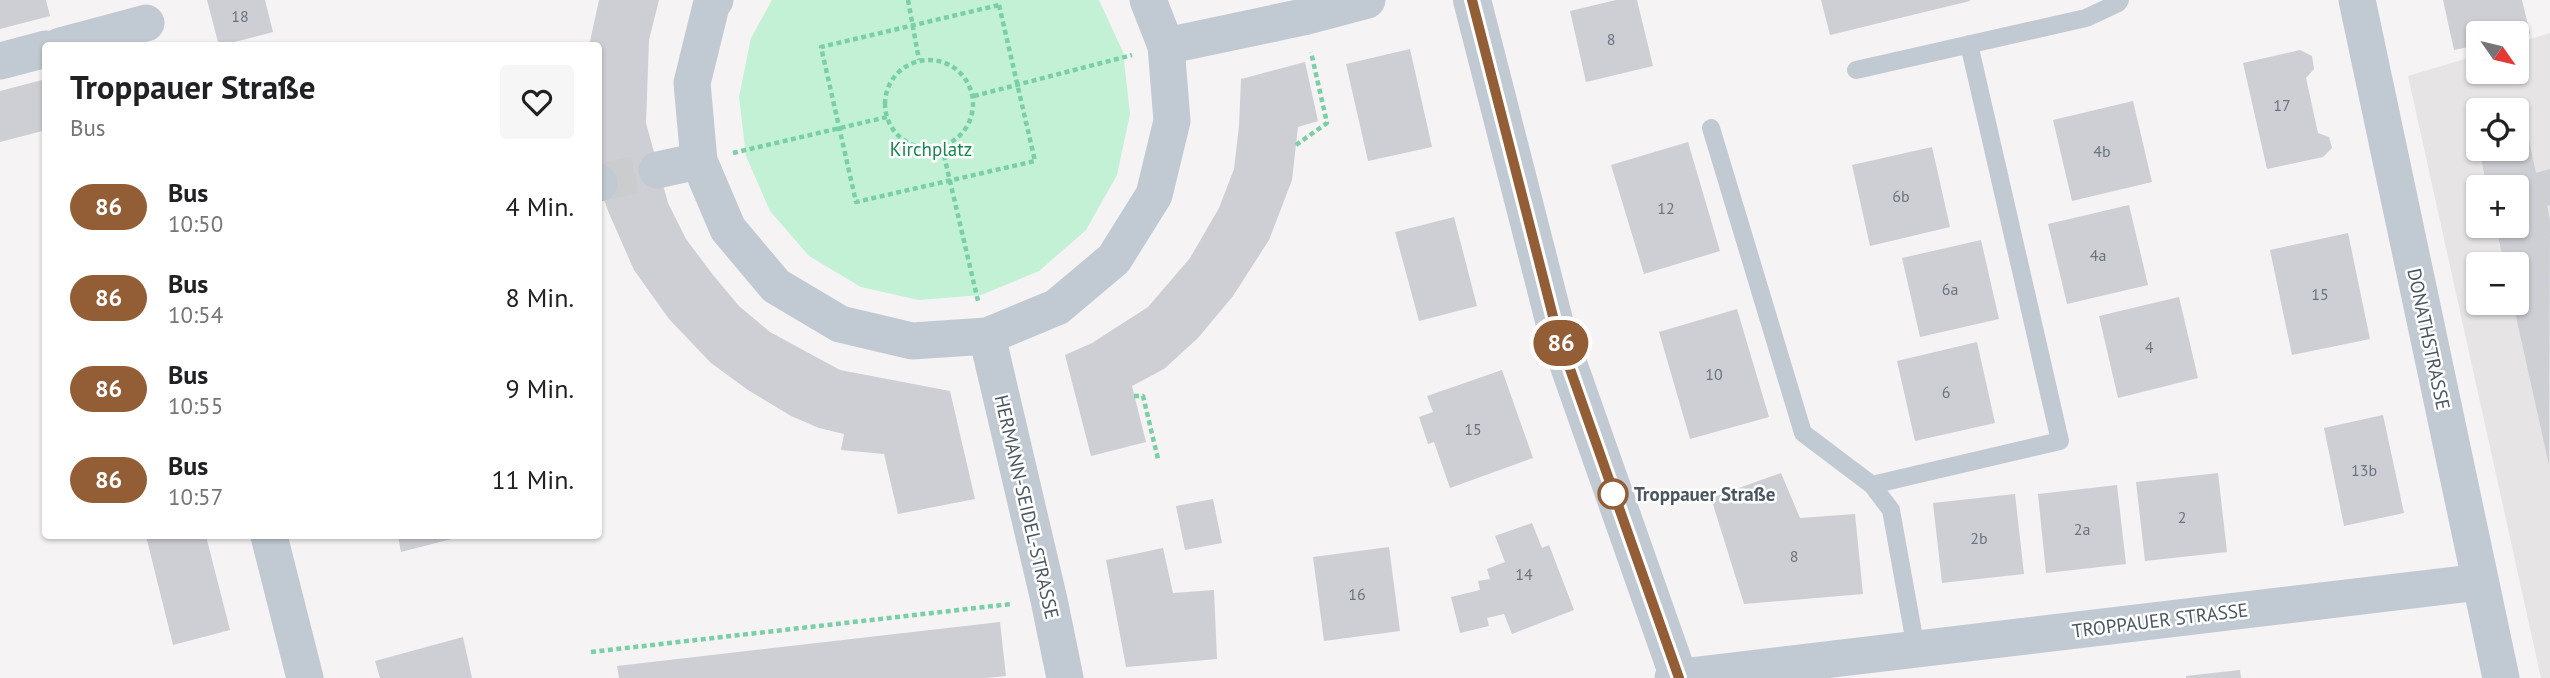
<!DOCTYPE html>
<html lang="de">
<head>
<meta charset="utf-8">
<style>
	:root { --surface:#fff; --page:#f6f6f6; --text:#202124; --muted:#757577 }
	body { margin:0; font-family:"PT Sans",sans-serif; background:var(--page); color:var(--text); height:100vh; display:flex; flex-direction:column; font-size:26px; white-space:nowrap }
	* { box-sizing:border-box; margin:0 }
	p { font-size:23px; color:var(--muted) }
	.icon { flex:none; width:38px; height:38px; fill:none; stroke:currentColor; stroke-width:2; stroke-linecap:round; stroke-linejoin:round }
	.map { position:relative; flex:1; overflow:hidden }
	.panel { position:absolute; left:42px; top:42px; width:560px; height:497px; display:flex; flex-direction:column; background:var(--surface); border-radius:7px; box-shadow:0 2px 5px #0004 }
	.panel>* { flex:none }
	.badge { padding:0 14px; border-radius:23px; font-size:24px; line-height:46px }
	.needle { width:46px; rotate:124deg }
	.buttons { position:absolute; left:2466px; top:21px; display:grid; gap:14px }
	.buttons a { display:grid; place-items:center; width:63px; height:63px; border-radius:7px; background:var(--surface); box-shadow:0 2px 5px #0004; font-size:35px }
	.map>.badge { position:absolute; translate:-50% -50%; box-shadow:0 0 0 4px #fff }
	.round { display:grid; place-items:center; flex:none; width:74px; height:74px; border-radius:7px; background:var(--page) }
	.summary { display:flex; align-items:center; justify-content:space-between; height:119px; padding:0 28px }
	h1 { font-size:33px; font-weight:600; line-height:52px }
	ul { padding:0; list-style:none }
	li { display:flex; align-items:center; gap:21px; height:91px; padding:0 28px }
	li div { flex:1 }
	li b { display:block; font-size:26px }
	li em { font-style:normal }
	li .badge { min-width:77px; font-weight:700; text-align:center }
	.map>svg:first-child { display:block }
	.education { fill:#e6e4e5; fill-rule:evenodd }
	.green { fill:#c3f1d5 }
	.building { fill:#cdcfd5 }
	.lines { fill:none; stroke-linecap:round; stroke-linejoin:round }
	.minor-tunnel { stroke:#caccce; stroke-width:37; stroke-dasharray:37 18; stroke-linecap:butt }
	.path { stroke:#7ad0a6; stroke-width:4.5; stroke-dasharray:5 3.5; stroke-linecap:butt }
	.service { stroke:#c1cad2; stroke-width:18 }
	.minor { stroke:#c1cad2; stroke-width:37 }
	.tertiary { stroke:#c1cad2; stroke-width:38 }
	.line-casing { stroke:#fff; stroke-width:16 }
	.line { stroke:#935e36; stroke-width:10 }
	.stop-dot { fill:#fff; stroke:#935e36; stroke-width:3.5 }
	.labels { text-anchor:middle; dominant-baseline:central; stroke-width:5; stroke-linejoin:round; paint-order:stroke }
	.number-label { font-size:16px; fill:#6b747e }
	.park-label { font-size:19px; fill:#17864f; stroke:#fff }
	.street-label { font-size:19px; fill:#4a5661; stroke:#fff }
	.stop-label { font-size:19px; font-weight:bold; fill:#4a5661; stroke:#fff; text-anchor:start }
</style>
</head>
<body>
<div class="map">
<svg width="2550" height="678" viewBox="0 0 2550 678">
	<rect width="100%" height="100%" fill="#f5f3f3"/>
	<path class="education" d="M2550 33V678H2541L2408 76 2478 55V72H2516L2517 43ZM2478 110H2516V149H2478ZM2478 187H2516V226H2478ZM2478 264H2516V303H2478Z"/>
	<path class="green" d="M772 0H1099L1123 52 1130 114 1117 175 1086 230 1039 271 981 295 919 300 861 287 809 256 770 211 746 156 739 97 751 38Z"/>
	<path class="building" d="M0 0H46L50 16 0 29Z
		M207 0H265L273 32 219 46Z
		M599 0H659L649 40 646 123 668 203 686 239 713 275 739 306 770 332 840 370 950 391 975 499 898 514 884 454 841 450 844 434 819 428 791 416 748 390 711 363 669 319 634 270 608 211 598 181V46H589Z
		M1616 0H1637L1653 66 1586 82 1570 11Z
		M1821 0H1970V1L1830 35Z
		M2443 0H2522L2530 33 2516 36V33H2478V45L2454 50Z
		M1410 49 1432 147 1368 161 1346 64Z
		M2300 50 2312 56 2314 69 2306 78 2318 133 2329 137 2332 148 2323 157 2267 169 2243 63Z
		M1305 62 1318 121 1298 127 1292 180 1269 240 1233 296 1198 338 1164 369 1132 386 1146 442 1091 456 1065 355 1092 343 1148 307 1190 258 1219 208 1234 169 1239 126 1241 79Z
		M46 79V130L0 142V91Z
		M2133 101 2152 182 2072 201 2053 120Z
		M2524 117 2536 173 2550 169V205L2547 206 2550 220 2549 465 2513 303H2516V264H2504L2496 226H2516V187H2487L2479 149H2516V118Z
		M1688 142 1720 251 1644 274 1611 165Z
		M1932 147 1950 227 1870 246 1852 165Z
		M2129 205 2148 285 2067 304 2048 224Z
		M1454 217 1477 306 1419 321 1395 232Z
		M2348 233 2370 339 2292 355 2270 250Z
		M1981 240 1999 319 1920 337 1902 258Z
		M2179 297 2198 378 2118 398 2099 316Z
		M1737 309 1769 417 1690 439 1659 332Z
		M1977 342 1995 423 1915 441 1897 361Z
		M1502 370 1533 458 1450 488 1434 442 1428 444 1419 417 1433 412 1427 396Z
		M2383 415 2404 513 2344 526 2324 428Z
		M1781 473 1800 518 1855 514 1863 594 1744 604 1711 498Z
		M2218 473 2227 552 2145 561 2136 482Z
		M2117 485 2126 564 2046 573 2038 494Z
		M2015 494 2024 574 1942 583 1933 503Z
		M1213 499 1222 543 1185 550 1176 506Z
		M1532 523 1542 548 1549 545 1574 610 1512 634 1504 614 1487 618 1489 626 1460 633 1451 597 1480 590 1478 581 1490 579 1487 569 1505 562 1495 536Z
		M146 536H206L230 630 173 645Z
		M398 536H463L401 552Z
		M1389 547 1400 631 1324 641 1313 557Z
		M1163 548 1173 593 1214 590 1217 659 1126 667 1106 560Z
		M1000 622 1006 676 986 678H619L617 666Z
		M463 637 472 678H380L375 661Z
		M2240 670 2241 678H2186V676Z"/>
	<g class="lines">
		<path class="minor-tunnel" d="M599 183 657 170"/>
		<path class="path" d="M908 0 919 60
			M999 5 1035 161 856 202 821 47Z
			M885 104a44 44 0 1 1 88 0a44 44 0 1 1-88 0Z
			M974 96 1132 55
			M1296 145 1327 123 1311 52
			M942 147 978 301
			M733 153 887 117
			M1134 396H1143L1158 459
			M591 652 1011 604"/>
		<path class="service" d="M1856 70 2086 18 2118 3 2120 0
			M1711 128 1803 433 1872 485 1891 510 1916 649
			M1872 485 2060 441 1969 44"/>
		<path class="minor" d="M715 0 711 6 692 83 699 161 728 229 776 286 840 324 912 341 987 336 1057 307 1114 259 1154 195 1172 121 1166 46 1148 0
			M2357 0 2501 678
			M60 46 146 23
			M1166 46 1303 17 1367 0
			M0 61 46 49
			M657 170 699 161
			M598 183H599
			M987 336 1049 600 1065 678
			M269 536 305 678
			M1673 678 2480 582"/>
		<path class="tertiary" d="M1472 0 1557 332 1679 678"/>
	</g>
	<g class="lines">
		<g class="line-casing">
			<path id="line" d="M1472 0 1557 332 1679 678"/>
		</g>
		<use href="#line" class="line"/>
	</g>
	<circle class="stop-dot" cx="1613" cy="494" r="14"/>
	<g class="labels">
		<g class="number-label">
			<text x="240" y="16">18</text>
			<text x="1611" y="39">8</text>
			<text x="2282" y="105">17</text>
			<text x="2102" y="151">4b</text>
			<text x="1901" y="196">6b</text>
			<text x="1666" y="208">12</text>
			<text x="2098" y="255">4a</text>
			<text x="1950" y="289">6a</text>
			<text x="2320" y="294">15</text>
			<text x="2149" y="347">4</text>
			<text x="1714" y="374">10</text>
			<text x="1946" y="392">6</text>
			<text x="1473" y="429">15</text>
			<text x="2364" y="470">13b</text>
			<text x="2182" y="517">2</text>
			<text x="2082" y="529">2a</text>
			<text x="1979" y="538">2b</text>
			<text x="1794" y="556">8</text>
			<text x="1524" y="574">14</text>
			<text x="1357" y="594">16</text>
		</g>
		<g class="park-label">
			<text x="931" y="149">Kirchplatz</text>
		</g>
		<g class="street-label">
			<text transform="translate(2429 339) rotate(78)">DONATHSTRASSE</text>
			<text transform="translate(1027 507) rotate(77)">HERMANN-SEIDEL-STRASSE</text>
			<text transform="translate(2160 620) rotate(-7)">TROPPAUER STRASSE</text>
		</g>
		<g class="stop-label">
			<text x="1634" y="494">Troppauer Straße</text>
		</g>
	</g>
</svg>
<div class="buttons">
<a><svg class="needle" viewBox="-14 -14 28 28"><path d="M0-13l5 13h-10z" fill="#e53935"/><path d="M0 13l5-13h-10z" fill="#757577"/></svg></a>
<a><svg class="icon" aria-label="locate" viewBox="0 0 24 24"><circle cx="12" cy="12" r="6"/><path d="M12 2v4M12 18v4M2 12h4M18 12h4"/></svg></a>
<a>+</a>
<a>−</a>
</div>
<b class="badge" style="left:1561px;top:343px;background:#935e36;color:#fff">86</b>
<section class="panel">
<div class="summary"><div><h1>Troppauer Straße</h1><p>Bus</p></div><a class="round"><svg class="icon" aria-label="heart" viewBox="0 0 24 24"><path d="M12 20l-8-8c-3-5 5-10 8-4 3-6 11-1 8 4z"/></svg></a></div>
<ul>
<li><span class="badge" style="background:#935e36;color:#fff">86</span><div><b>Bus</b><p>10:50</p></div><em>4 Min.</em></li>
<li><span class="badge" style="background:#935e36;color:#fff">86</span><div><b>Bus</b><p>10:54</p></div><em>8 Min.</em></li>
<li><span class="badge" style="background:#935e36;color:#fff">86</span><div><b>Bus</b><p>10:55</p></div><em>9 Min.</em></li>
<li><span class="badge" style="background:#935e36;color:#fff">86</span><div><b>Bus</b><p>10:57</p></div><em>11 Min.</em></li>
</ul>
</section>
</div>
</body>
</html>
